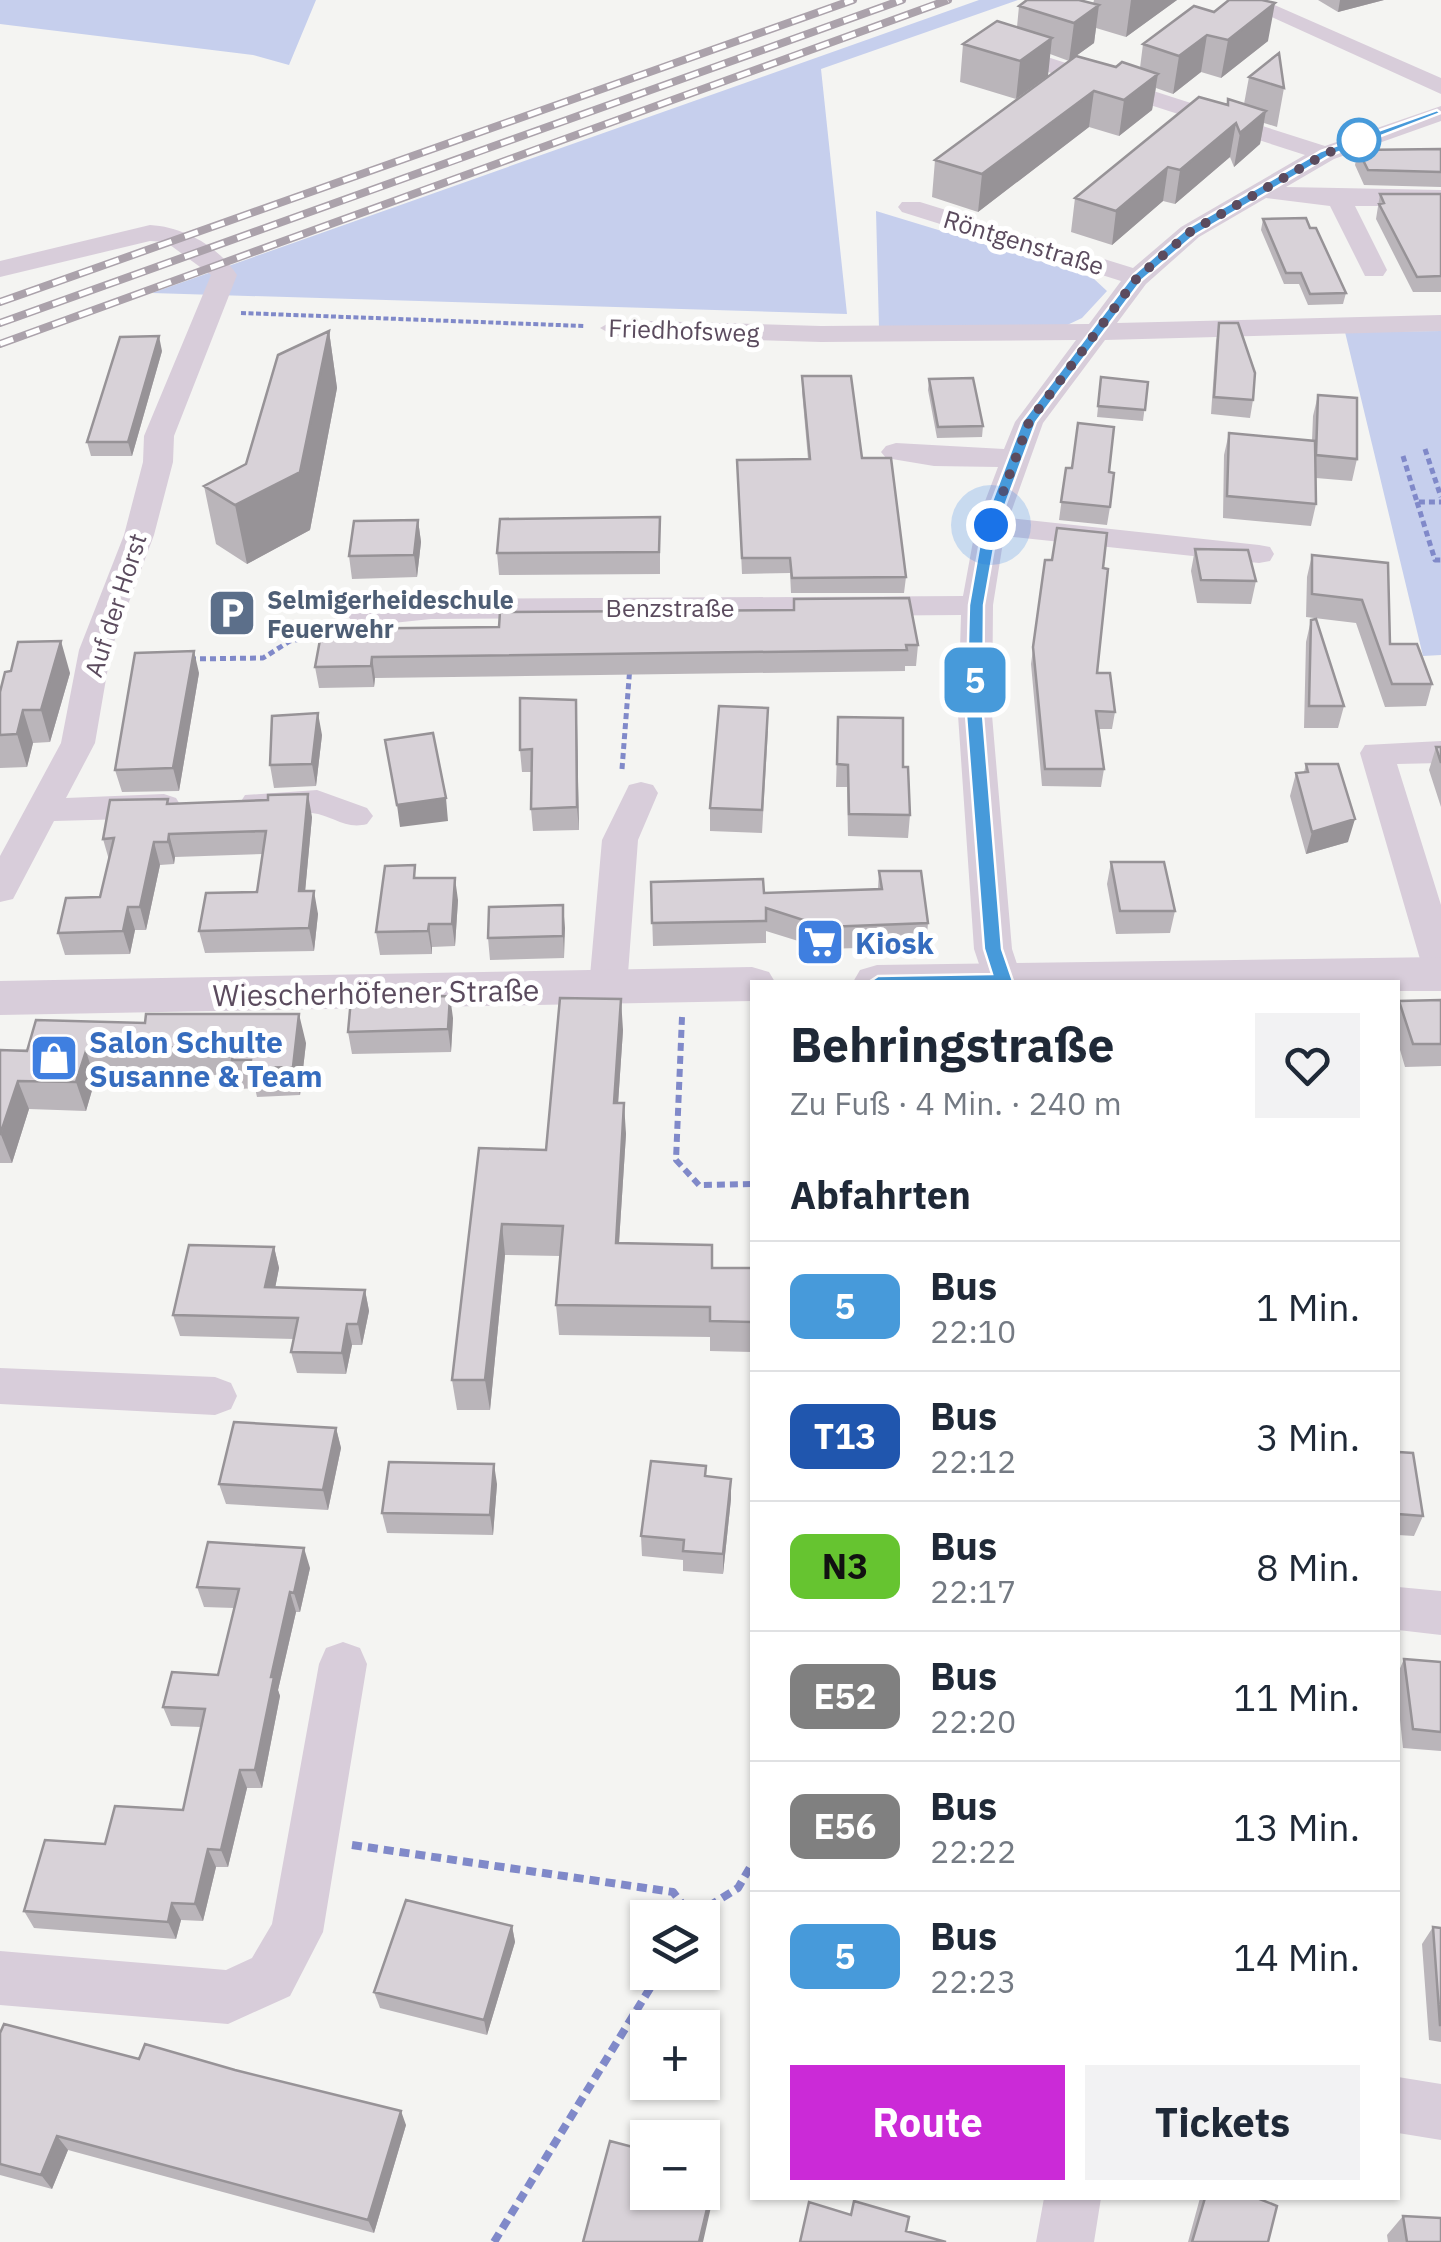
<!DOCTYPE html>
<html lang="de">
<head>
<meta charset="utf-8">
<style>
	:root { --surface:#fff; --page:#f2f2f3; --text:#1f2937; --muted:#747a83; --line:#e0e1e3; --accent:#cb2ad7 }
	body { margin:0; font-family:"IBM Plex Sans",sans-serif; background:var(--page); color:var(--text); height:100vh; display:flex; flex-direction:column; font-size:38px; white-space:nowrap }
	* { box-sizing:border-box; margin:0 }
	p { font-size:32px; color:var(--muted) }
	.icon { flex:none; width:55px; height:55px; fill:none; stroke:currentColor; stroke-width:2; stroke-linecap:round; stroke-linejoin:round }
	.map { position:relative; flex:1; overflow:hidden }
	.side { position:absolute; left:750px; top:980px; width:650px; height:1220px; display:flex; flex-direction:column; background:var(--surface); border-radius:0px; box-shadow:0 2px 8px #0004 }
	.side>* { flex:none }
	.badge { padding:0 20px; border-radius:15px; font-size:35px; line-height:65px }
	.tools { position:absolute; left:630px; top:1900px; display:grid; gap:20px }
	.tools a { display:grid; place-items:center; width:90px; height:90px; border-radius:0px; background:var(--surface); box-shadow:0 2px 8px #0004; font-size:50px }
	.you { position:absolute; width:50px; height:50px; margin:-25px; border:8px solid #fff; border-radius:50%; background:#1a73e8; box-shadow:0 0 0 15px #1a73e833 }
	.map>.badge { position:absolute; translate:-50% -50%; box-shadow:0 0 0 5px #fff }
	h2 { padding:0 40px; font-size:38px; line-height:90px }
	.round { display:grid; place-items:center; flex:none; width:105px; height:105px; border-radius:0px; background:var(--page) }
	.head { display:flex; align-items:center; justify-content:space-between; height:170px; padding:0 40px }
	h1 { font-size:48px; font-weight:700; line-height:75px }
	.primary-button { display:flex; gap:20px; margin-top:auto; padding:20px 40px }
	.primary-button a { flex:1; height:115px; border-radius:0px; background:var(--accent); color:#fff; font-size:40px; font-weight:700; line-height:115px; text-align:center }
	.primary-button a+a { background:var(--page); color:var(--text) }
	ul { padding:0; list-style:none }
	li { display:flex; align-items:center; gap:30px; height:130px; padding:0 40px; border-top:2px solid var(--line) }
	li div { flex:1 }
	li b { display:block; font-size:38px }
	li em { font-style:normal }
	li .badge { min-width:110px; font-weight:700; text-align:center }
	.map>svg:first-child { display:block }
	.green { fill:#c6cfed }
	.lines { fill:none; stroke-linecap:round; stroke-linejoin:round }
	.path-far3 { stroke:#8089c9; stroke-width:4; stroke-dasharray:5 2.5; stroke-linecap:butt }
	.path-far2 { stroke:#8089c9; stroke-width:5; stroke-dasharray:6 4; stroke-linecap:butt }
	.path-far1 { stroke:#8089c9; stroke-width:6; stroke-dasharray:8 5; stroke-linecap:butt }
	.path { stroke:#8089c9; stroke-width:8; stroke-dasharray:10 6; stroke-linecap:butt }
	.minor { fill:#d8cdda; fill-rule:evenodd }
	.tertiary { fill:#d8cdda; fill-rule:evenodd }
	.rail-casing { stroke:#aba2ab; stroke-width:8 }
	.rail { stroke:#fff; stroke-width:5; stroke-dasharray:14; stroke-linecap:butt }
	.wall { fill:#bab5ba }
	.shaded-wall { fill:#979397 }
	.building { fill:#d8d2d8; stroke:#979397; stroke-width:2.5 }
	.line { fill:#479ada; stroke:#fff; stroke-width:2.5 }
	.walk { stroke:#5b4b5e; stroke-width:10; stroke-dasharray:0 18 }
	.stop-dot { fill:#fff; stroke:#479ada; stroke-width:5 }
	.labels { text-anchor:middle; dominant-baseline:central; stroke-width:10; stroke-linejoin:round; paint-order:stroke }
	.far-street-label { font-size:25px; fill:#5b4b5e; stroke:#fff }
	.far-service-label { font-size:25px; font-weight:bold; fill:#4e5e75; stroke:#fff; text-anchor:start }
	.shop-label { font-size:30px; font-weight:bold; fill:#366cbe; stroke:#fff; text-anchor:start }
	.street-label { font-size:30px; fill:#5b4b5e; stroke:#fff }
</style>
</head>
<body>
<div class="map">
<svg width="1441" height="2242" viewBox="0 0 1441 2242">
	<rect width="100%" height="100%" fill="#f4f4f2"/>
	<path class="green" d="M0 0H316L289 65 253 55 0 24Z
		M979 0H1018L821 69 847 314 152 293Z
		M876 211 1066 269 1093 278 1107 291 1082 318 1065 326 879 328Z
		M1441 331V655L1423 656 1345 332Z"/>
	<g class="lines">
		<path class="path-far3" d="M241 313 584 326"/>
		<path class="path-far2" d="M1425 449 1441 497
			M1403 456 1417 502H1441
			M1417 502 1435 560H1441
			M190 659 263 658 290 641 327 634
			M622 769 630 666"/>
		<path class="path-far1" d="M682 1017 676 1160 699 1185 752 1184"/>
		<path class="path" d="M352 1845 673 1892 693 1918
			M695 1915 738 1888 752 1864
			M494 2242 660 1972"/>
		<path class="minor" d="M1234 0H1263L1441 78V94Z
			M997 41 1325 146 1441 106V121L1334 159 1286 187 1441 190V206H1355L1387 270 1383 276H1365L1330 206 1266 198 1199 237 1146 284 1117 323 1441 315V331L1105 340 1043 423 1009 518 1259 545 1270 547 1274 554 1270 561 1259 563 1004 536 993 605 992 715 1012 949 1023 982H985L974 949 958 715 961 615 431 619 364 626 353 623 348 616 353 609 431 599 963 596 976 525 998 467 934 466 886 458 881 452 886 446 896 443 1004 449 1015 422 1076 340 821 342 614 336 600 328 614 320 821 326 1089 324 1121 281 902 212 898 207 902 202H920L1133 268 1181 227 1305 155 989 53 986 48Z
			M150 225C184 227 218 246 237 275L174 436 173 462 154 535 111 650 95 743 66 798 164 794 176 798 181 806 176 814 164 818 54 821 13 899 0 902V856L61 743 79 650 124 535 143 462 144 436 211 275 166 242 150 241 0 277V261Z
			M1441 741V763L1397 764 1441 905V979L1428 975 1422 966 1360 753 1365 745Z
			M641 782 653 785 658 793 638 840 627 987 621 997 608 1001 595 997 589 987 602 840 629 785Z
			M317 790 367 808 373 816 367 824C345 830 332 815 312 813 289 810 267 817 245 811L240 803 245 795Z
			M0 1368 215 1377 231 1383 237 1396 231 1409 215 1415 0 1404Z
			M1398 1587 1441 1591V1635L1398 1630Z
			M343 1642 360 1648 367 1664 323 1932 290 1996 228 2024 0 2005V1951L226 1970 252 1958 272 1924 319 1664 326 1648Z
			M1398 2077 1441 2084V2140L1398 2133Z
			M1044 2198H1101L1094 2242H1036Z"/>
		<path class="tertiary" d="M1441 957V991H1398V982H853L860 970 877 965Z
			M752 967 769 972 775 982H752V1001L0 1015V981Z"/>
		<g class="rail-casing">
			<path id="rail" d="M0 302 853 0
				M0 323 902 0
				M0 344 948 0"/>
		</g>
		<use href="#rail" class="rail"/>
	</g>
	<path class="wall" d="M1094 0H1177L1126 37 1096 28 1094 43 1069 61 1050 54 1016 99 960 82 963 44 1017 27 1019 6 1093 4Z
		M1318 0H1384L1338 12Z
		M1194 6 1268 41 1221 78 1201 72 1173 94 1156 88 1152 110 1119 136 1089 127 978 212 932 197 935 160 1116 67 1140 68 1143 44Z
		M1249 77 1284 88 1277 127 1264 123 1260 144 1234 167 1230 157 1175 204 1163 201 1112 245 1071 232 1075 198 1227 105 1244 104Z
		M1441 149V187L1364 185 1355 165 1358 150Z
		M1380 194H1441V292H1413L1376 219Z
		M1263 219 1346 293 1343 304 1308 305 1299 284H1284L1261 230Z
		M1219 323 1253 400 1250 418 1211 414 1216 341Z
		M329 331 337 388 310 530 247 564 216 544 204 486 246 464Z
		M162 351 132 456H91L87 442Z
		M802 376 862 458 906 577 904 593H791L790 573 742 574 737 460 808 459 802 391Z
		M1101 377 1148 382 1143 421 1097 417Z
		M929 379 983 426 982 437 937 438 928 390Z
		M1318 395 1357 459 1352 481 1316 478V504L1311 526 1223 518 1224 455 1229 433 1312 441 1313 416Z
		M1066 468 1110 507 1107 525 1059 520Z
		M660 517V574L499 575 497 553Z
		M418 520 421 542 417 577 352 579 349 556Z
		M1195 549 1256 581 1251 604 1197 603 1191 571Z
		M1312 555 1388 563 1390 644 1432 684 1426 706 1385 707 1356 623 1306 617 1307 577Z
		M1045 560 1103 568 1097 673 1115 712 1112 729H1098L1104 769 1101 787 1042 786 1031 664Z
		M794 599 918 645 916 666H905V671L375 678 374 687 319 688 315 667 499 627 793 610Z
		M1311 620 1344 706 1338 728H1304L1306 642Z
		M70 673 50 742 33 743 27 767 0 768V692Z
		M199 673 179 791 122 792 115 770Z
		M576 700 579 830 533 831 531 809 532 772H522L520 750Z
		M838 717 903 767 910 815 908 838 848 836 847 787H836Z
		M768 730 762 833 710 831V808Z
		M322 735 316 786 274 788 270 765Z
		M1436 747H1441V807L1429 770Z
		M1306 764 1348 842 1306 854 1290 796 1296 773 1304 772Z
		M169 804 312 817 305 891 318 914 314 951 205 953 199 931 257 892 263 854 175 857 174 864 160 865 146 930H135L130 954 65 955 58 933 100 897 109 860 103 839Z
		M1111 862 1175 911 1170 933 1116 934 1107 884Z
		M879 871 928 923 926 946 824 949 766 931V943L653 946 651 882 764 893 878 889Z
		M417 878 458 900 455 946 432 947V954L380 955 376 932Z
		M563 905 564 958 490 960 488 938Z
		M1441 1000V1066L1405 1067 1398 1043 1399 1001Z
		M453 1018 451 1052 352 1054 348 1032Z
		M623 1030 618 1103 626 1134 619 1243 712 1268H752V1352L710 1351V1337L559 1335 556 1305 560 1256 505 1255 490 1410H457L452 1380 479 1148 546 1150Z
		M306 1043 300 1095 257 1097 255 1088 240 1089 236 1074 95 1080 86 1111 29 1109 12 1163H0V1050Z
		M274 1247 279 1268 275 1288 365 1290 369 1311 362 1345H352L346 1374 297 1373 291 1352 294 1339 180 1336 173 1315Z
		M336 1428 341 1448 328 1510 226 1504 219 1484Z
		M1398 1452 1423 1516 1414 1536 1398 1535Z
		M706 1476 731 1499 723 1574 683 1571V1560L642 1556 641 1536Z
		M497 1484 493 1535 387 1533 382 1513Z
		M310 1568 300 1612H296L278 1690 280 1696 262 1788H247L228 1867H216L203 1921 181 1920 176 1939 34 1928 24 1911 105 1844 183 1810 201 1727 171 1726 163 1707 218 1675 234 1608 204 1607 197 1587Z
		M1404 1659 1441 1662V1751L1403 1748 1398 1701V1673Z
		M512 1926 515 1942 487 2035 380 2008 374 1992Z
		M1433 1927 1441 1928V2042L1429 2040 1422 1944Z
		M0 2033 406 2125 374 2233 68 2150 52 2189 0 2175Z
		M1200 2198H1257L1268 2242H1188Z
		M1403 2216 1441 2242H1388L1387 2235Z"/>
	<path class="shaded-wall" d="M1131 0H1177L1126 37Z
		M1340 0H1384L1338 12Z
		M1275 3 1268 41 1221 78 1228 40Z
		M1099 5 1094 43 1069 61 1074 23Z
		M1207 35 1201 72 1173 94 1179 56Z
		M1052 38 1048 76 1016 99 1020 61Z
		M1158 74 1152 110 1119 136 1124 100Z
		M1094 91 1089 127 978 212 982 174Z
		M1266 111 1260 144 1234 167 1240 133Z
		M1236 123 1230 157 1175 204 1180 170Z
		M1168 167 1163 201 1112 245 1116 211Z
		M329 331 337 388 310 530 247 564 235 505Z
		M159 336 162 351 132 456 128 442Z
		M418 520 421 542 417 577 414 555Z
		M61 641 70 673 50 742 41 710Z
		M194 651 199 673 179 791 173 768Z
		M372 657 375 678 374 687 371 666Z
		M576 700 577 723 579 830 577 807Z
		M23 710 33 743 27 767 17 734Z
		M318 713 322 735 316 786 312 764Z
		M308 794 312 817 303 914 299 891Z
		M446 798 448 821 400 827 397 805Z
		M1355 819 1348 842 1306 854 1312 832Z
		M169 834 175 857 174 864 168 842Z
		M154 842 160 865 146 930 140 907Z
		M455 878 458 900 455 946 452 924Z
		M314 891 318 914 314 951 309 928Z
		M563 905 565 928 564 958 563 936Z
		M128 907 135 930 130 954 123 931Z
		M429 924 432 947V954L428 931Z
		M450 996 453 1018 451 1052 448 1029Z
		M621 999 623 1030 616 1134 614 1103Z
		M299 1014 306 1043 300 1095 293 1067Z
		M86 1051 95 1080 86 1111 76 1082Z
		M18 1081 29 1109 12 1163 1 1135Z
		M624 1103 626 1134 617 1273 616 1243Z
		M502 1224 505 1255 490 1410 485 1380Z
		M274 1247 279 1268 271 1309 265 1287Z
		M365 1290 369 1311 362 1345 358 1324Z
		M347 1324 352 1345 346 1374 342 1353Z
		M336 1428 341 1448 328 1510 323 1490Z
		M494 1464 497 1484 493 1535 490 1515Z
		M731 1479V1499L723 1574V1554Z
		M304 1548 310 1568 300 1612 294 1593Z
		M290 1592 296 1612 278 1690 280 1696 262 1788 255 1770 271 1677Z
		M240 1770 247 1788 228 1867 221 1850Z
		M208 1849 216 1867 203 1921 195 1904Z
		M172 1903 181 1920 176 1939 168 1922Z
		M512 1926 515 1942 487 2035 484 2020Z
		M401 2111 406 2125 374 2233 368 2220Z
		M57 2136 68 2150 52 2189 41 2175Z
		M716 2171V2185L703 2242H699Z"/>
	<path class="building" d="M1027 0H1079L1099 5 1074 23 1019 6Z
		M1229 0H1262L1275 3 1228 40 1207 35 1179 56 1143 44 1194 6 1214 12Z
		M997 21 1052 38 1020 61 963 44Z
		M1279 53 1284 88 1249 77Z
		M1076 56 1116 67 1122 62 1158 74 1124 100 1094 91 982 174 935 160Z
		M1199 97 1228 105V99L1266 111 1240 133 1236 123 1180 170 1168 167 1116 211 1075 198Z
		M1441 149V172L1368 170 1358 150Z
		M1380 194H1441V276L1417 277 1379 204 1384 203Z
		M1306 218 1310 228H1316L1346 293 1310 294 1301 273H1286L1263 219Z
		M1219 323H1238L1255 373 1253 400 1214 397Z
		M329 331 300 472 235 505 204 486 246 464 278 355Z
		M159 336 128 442H87L120 337Z
		M802 376H851L862 458H891L906 577 792 578 790 558H742L737 460 810 459Z
		M1101 377 1148 382 1145 410 1098 406Z
		M973 378 983 426 938 427 929 379Z
		M1318 395 1357 398V459L1316 455Z
		M1078 423 1114 427 1109 472 1114 473 1110 507 1061 502 1066 468H1072Z
		M1229 433 1315 441 1316 504 1227 496Z
		M660 517 659 552 497 553 500 519Z
		M418 520 414 555 349 556 354 521Z
		M1057 528 1107 533 1103 568 1108 569 1097 673H1110L1115 712 1096 711 1104 769H1045L1033 647 1045 560H1052Z
		M1195 549 1248 550 1256 581 1201 580Z
		M1312 555 1388 563 1390 644H1417L1432 684H1392L1362 600 1312 594Z
		M909 598 918 645H906L907 650 372 657 371 666 315 667 322 629 499 627 500 612 794 610V599Z
		M1316 619 1344 706H1309L1311 620Z
		M61 641 41 710H23L17 734 0 735V692L5 672 11 671 18 642Z
		M194 651 173 768 115 770 135 653Z
		M520 698 576 700 577 807 531 809 532 749 520 750Z
		M719 706 768 708 762 810 710 808Z
		M318 713 312 764 270 765 272 716Z
		M838 717 903 718V767H908L910 815 849 814 848 765 837 764Z
		M433 733 446 798 397 805 385 740Z
		M1436 747H1441V763Z
		M1306 764H1338L1355 819 1312 832 1296 773 1308 772Z
		M308 794 299 891H314L309 928 199 931 206 893 257 892 266 831 169 834 168 842H154L140 907H128L123 931 58 933 66 898 100 897 114 838 103 839 110 800 168 799 167 804 268 800V795Z
		M1111 862H1164L1175 911H1120Z
		M415 865 414 878H455L452 924H429L428 931 376 932 385 866Z
		M879 871H921L928 923 825 927 766 908V921L652 923 651 882 763 879 764 893 882 889Z
		M563 905V936L488 938 489 907Z
		M450 996 448 1029 348 1032 351 999Z
		M560 998 621 999 614 1103H624L616 1243 712 1245V1268H752V1322L710 1321V1307L556 1305 563 1226 502 1224 485 1380H452L479 1148 546 1150Z
		M1441 1000V1044H1413L1399 1001Z
		M146 1014H299L293 1067 250 1068 251 1060H232L234 1045 86 1051 76 1082 18 1081 0 1135V1050L27 1051 36 1020 145 1023Z
		M189 1245 274 1247 265 1287 365 1290 358 1324H347L342 1353 291 1352 298 1318 173 1315Z
		M234 1422 336 1428 323 1490 219 1484Z
		M1398 1452 1413 1453 1423 1516 1398 1514Z
		M651 1461 706 1466 705 1476 731 1479 723 1554 683 1551 684 1540 641 1536Z
		M389 1462 494 1464 490 1515 382 1513Z
		M208 1542 304 1548 294 1593 290 1592 271 1677H274L255 1770H240L221 1850 208 1849 195 1904 172 1903 168 1922 24 1911 45 1840 105 1844 115 1806 183 1810 205 1709 163 1707 172 1672 218 1675 239 1589 197 1587Z
		M1404 1659 1441 1662V1732L1413 1729Z
		M406 1900 512 1926 484 2020 374 1992Z
		M1433 1927 1441 1928V2025H1440Z
		M4 2024 139 2059 145 2044 235 2070 401 2111 368 2220 57 2136 41 2175 0 2164V2033Z
		M610 2141 648 2151V2192H702V2167L716 2171 699 2242H583Z
		M1205 2198H1257L1277 2206 1268 2242H1192Z
		M854 2201 909 2217 906 2231 946 2242H800L809 2202 851 2215Z
		M1403 2216 1441 2218V2242H1407Z"/>
	<path class="line" d="M1437 110 1441 113 1329 156 1195 235 1142 280 1036 422 998 525 984 605 983 715 1002 949 1013 981 1004 987H872L869 982 878 976 992 974 984 949 966 715 969 605 983 525 1022 422 1133 275 1186 229 1321 151Z"/>
	<g class="lines">
		<path class="walk" d="M991 525 1029 422 1137 278 1190 232 1325 154 1370 136 1359 140"/>
	</g>
	<defs>
		<g id="parking-square" transform="scale(2.5)"><rect x="-9" y="-9" width="18" height="18" rx="4" fill="#5c6f8a" stroke="#fff"/><path d="M-3.5-5.5H1a3.5 3.5 0 0 1 0 7H-1V5.5H-3.5ZM-1-3.4V-.6H.8a1.4 1.4 0 0 0 0-2.8Z" fill="#fff"/></g>
		<g id="supermarket-square" transform="scale(2.5)"><rect x="-9" y="-9" width="18" height="18" rx="4" fill="#3f7fe0" stroke="#fff"/><path d="M-6-5.5h2.5l.6 2H6L4.5 2H-2.5L-4.4-4H-6ZM-1.5 3.2a1.3 1.3 0 1 0 .1 0ZM3 3.2a1.3 1.3 0 1 0 .1 0Z" fill="#fff"/></g>
		<g id="shop-square" transform="scale(2.5)"><rect x="-9" y="-9" width="18" height="18" rx="4" fill="#3f7fe0" stroke="#fff"/><path d="M-5-2.5h2.3a2.7 3.5 0 0 1 5.4 0H5L5.5 6h-11ZM-1.5-2.5h3a1.5 2.3 0 0 0-3 0Z" fill="#fff"/></g>
	</defs>
	<g fill-rule="evenodd">
		<use href="#parking-square" x="232" y="613"/>
		<use href="#supermarket-square" x="820" y="942"/>
		<use href="#shop-square" x="54" y="1058"/>
	</g>
	<circle class="stop-dot" cx="1359" cy="140" r="20"/>
	<g class="labels">
		<g class="far-street-label">
			<text transform="translate(1024 242) rotate(17)">Röntgenstraße</text>
			<text transform="translate(684 330) rotate(2)">Friedhofsweg</text>
			<text transform="translate(115 605) rotate(-72)">Auf der Horst</text>
			<text x="670" y="607">Benzstraße</text>
		</g>
		<g class="far-service-label">
			<text x="267" y="599">Selmigerheideschule<tspan x="267" dy="29">Feuerwehr</tspan></text>
		</g>
		<g class="shop-label">
			<text x="855" y="942">Kiosk</text>
			<text x="89" y="1041">Salon Schulte<tspan x="89" dy="34">Susanne &amp; Team</tspan></text>
		</g>
		<g class="street-label">
			<text transform="translate(376 992) rotate(-1)">Wiescherhöfener Straße</text>
		</g>
	</g>
</svg>
<div class="tools">
<a><svg class="icon" aria-label="layers" viewBox="0 0 24 24"><path d="M12 4l9 5-9 5-9-5zM3 14l9 5 9-5"/></svg></a>
<a>+</a>
<a>−</a>
</div>
<div class="you" style="left:991px;top:525px"></div>
<b class="badge" style="left:975px;top:680px;background:#479ada;color:#fff">5</b>
<section class="side">
<div class="head"><div><h1>Behringstraße</h1><p>Zu Fuß · 4 Min. · 240 m</p></div><a class="round"><svg class="icon" aria-label="heart" viewBox="0 0 24 24"><path d="M12 20l-8-8c-3-5 5-10 8-4 3-6 11-1 8 4z"/></svg></a></div>
<h2>Abfahrten</h2>
<ul>
<li><span class="badge" style="background:#479ada;color:#fff">5</span><div><b>Bus</b><p>22:10</p></div><em>1 Min.</em></li>
<li><span class="badge" style="background:#2056ae;color:#fff">T13</span><div><b>Bus</b><p>22:12</p></div><em>3 Min.</em></li>
<li><span class="badge" style="background:#66c430;color:#111">N3</span><div><b>Bus</b><p>22:17</p></div><em>8 Min.</em></li>
<li><span class="badge" style="background:#808080;color:#fff">E52</span><div><b>Bus</b><p>22:20</p></div><em>11 Min.</em></li>
<li><span class="badge" style="background:#808080;color:#fff">E56</span><div><b>Bus</b><p>22:22</p></div><em>13 Min.</em></li>
<li><span class="badge" style="background:#479ada;color:#fff">5</span><div><b>Bus</b><p>22:23</p></div><em>14 Min.</em></li>
</ul>
<div class="primary-button"><a>Route</a><a>Tickets</a></div>
</section>
</div>
</body>
</html>
